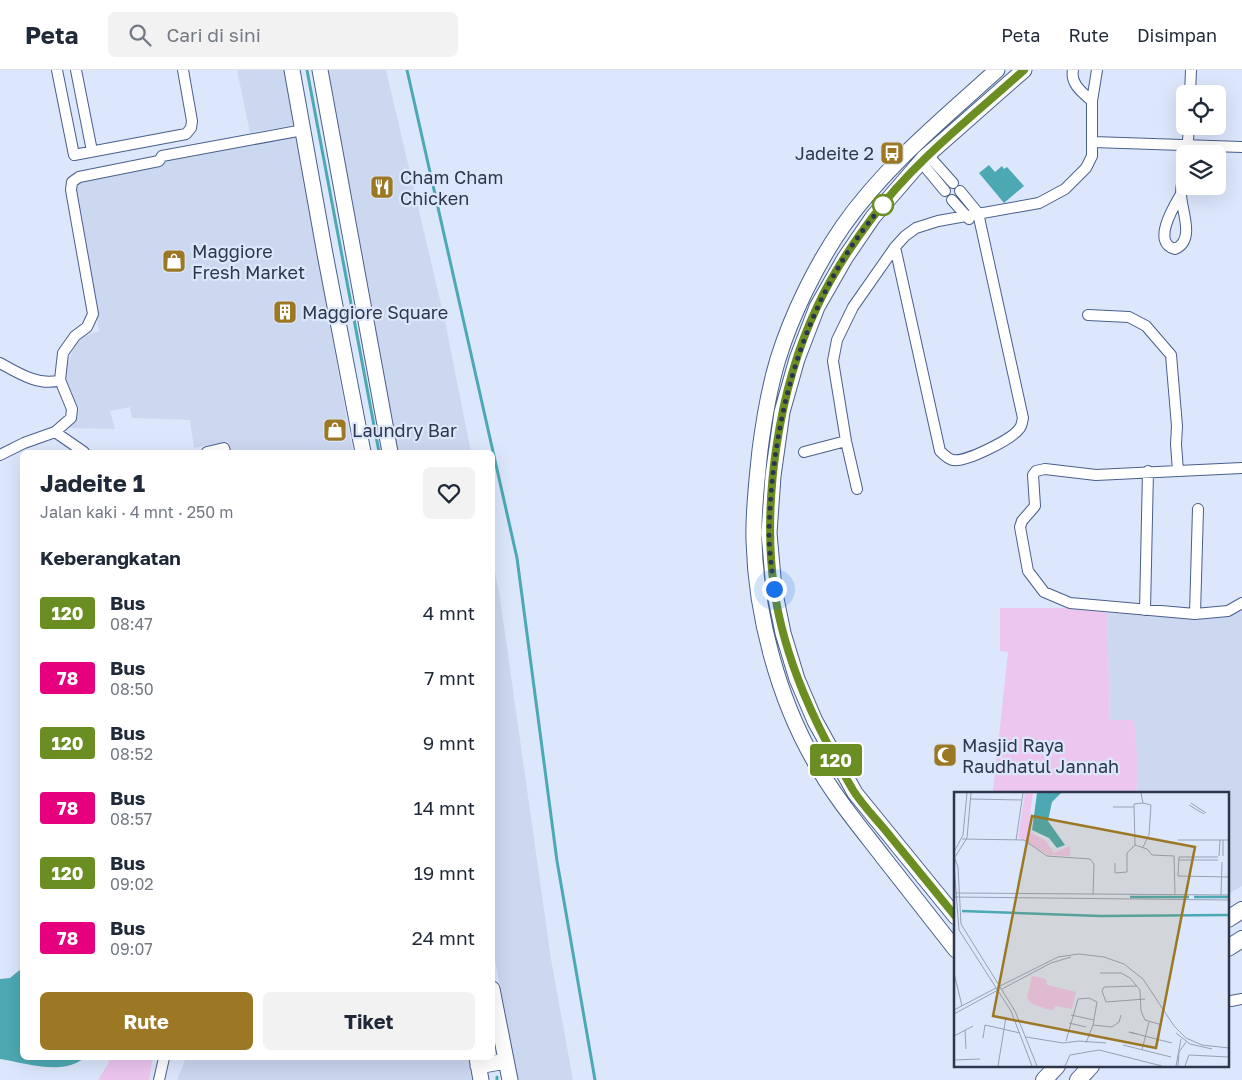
<!DOCTYPE html>
<html lang="id">
<head>
<meta charset="utf-8">
<style>
	:root { --surface:#fff; --page:#f2f2f3; --text:#1f2937; --muted:#747a83; --line:#e0e1e3; --accent:#9c7824 }
	body { margin:0; font-family:"Golos Text",sans-serif; background:var(--page); color:var(--text); height:100vh; display:flex; flex-direction:column; font-size:19px; white-space:nowrap }
	* { box-sizing:border-box; margin:0 }
	p { font-size:16px; color:var(--muted) }
	.icon { flex:none; width:28px; height:28px; fill:none; stroke:currentColor; stroke-width:2; stroke-linecap:round; stroke-linejoin:round }
	.map { position:relative; flex:1; overflow:hidden }
	.drawer { position:absolute; left:20px; top:380px; width:475px; height:610px; display:flex; flex-direction:column; background:var(--surface); border-radius:8px; box-shadow:0 5px 20px #0002 }
	.drawer>* { flex:none }
	.badge { padding:0 10px; border-radius:4px; font-size:18px; line-height:32px }
	.buttons { position:absolute; left:1176px; top:15px; display:grid; gap:10px }
	.buttons a { display:grid; place-items:center; width:50px; height:50px; border-radius:8px; background:var(--surface); box-shadow:0 5px 20px #0002; font-size:25px }
	.you { position:absolute; width:25px; height:25px; margin:-12px; border:4px solid #fff; border-radius:50%; background:#1a73e8; box-shadow:0 0 0 8px #1a73e833 }
	.map>.badge { position:absolute; translate:-50% -50%; box-shadow:0 0 0 2px #fff }
	h2 { padding:0 20px; font-size:19px; line-height:45px }
	.round { display:grid; place-items:center; flex:none; width:52px; height:52px; border-radius:8px; background:var(--page) }
	.head { display:flex; align-items:center; justify-content:space-between; height:85px; padding:0 20px }
	h1 { font-size:24px; font-weight:700; line-height:38px }
	.button { display:flex; gap:10px; margin-top:auto; padding:10px 20px }
	.button a { flex:1; height:58px; border-radius:8px; background:var(--accent); color:#fff; font-size:20px; font-weight:700; line-height:58px; text-align:center }
	.button a+a { background:var(--page); color:var(--text) }
	ul { padding:0; list-style:none }
	li { display:flex; align-items:center; gap:15px; height:65px; padding:0 20px }
	li div { flex:1 }
	li b { display:block; font-size:19px }
	li em { font-style:normal }
	li .badge { min-width:55px; font-weight:700; text-align:center }
	header { display:flex; align-items:center; gap:30px; box-sizing:border-box; height:70px; padding:0 25px; background:var(--surface); border-bottom:1px solid var(--line) }
	header strong { font-size:24px }
	nav { display:flex; gap:28px; margin-inline-start:auto; font-size:18px }
	.search { width:350px; height:45px; background:var(--page); display:flex; align-items:center; gap:12px; box-sizing:border-box; padding:0 18px; border-radius:8px; color:var(--muted); font-size:19px }
	.map>svg:first-child { display:block }
	.built { fill:#ccd8f0 }
	.green { fill:#edc6f0 }
	.water { fill:#4ca9b3 }
	.lines { fill:none; stroke-linecap:round; stroke-linejoin:round }
	.stream { stroke:#4ca9b3; stroke-width:3 }
	.minor-casing { stroke:#495f8c; stroke-width:12 }
	.secondary-casing { stroke:#495f8c; stroke-width:17 }
	.primary-casing { stroke:#495f8c; stroke-width:18 }
	.minor { stroke:#fff; stroke-width:10 }
	.secondary { stroke:#fff; stroke-width:15 }
	.primary { stroke:#fff; stroke-width:16 }
	.line-casing { stroke:#fff; stroke-width:11 }
	.line { stroke:#6b8e23; stroke-width:8 }
	.walk { stroke:#2d374c; stroke-width:5; stroke-dasharray:0 9 }
	.stop-dot { fill:#fff; stroke:#6b8e23; stroke-width:2.5 }
	.labels { text-anchor:middle; dominant-baseline:central; stroke-width:4.5; stroke-linejoin:round; paint-order:stroke }
	.poi-label { font-size:18px; fill:#2d374c; stroke:#dce7fc; text-anchor:start }
	.inset-river { fill:none; stroke:#4ca9b3; stroke-width:2.5 }
	.inset-road { fill:none; stroke:#96a1b6; stroke-width:1 }
	.view { fill:#9c7824; fill-opacity:0.15; stroke:#9c7824; stroke-width:2.5 }
	.inset-edge { fill:none; stroke:#2d374c; stroke-width:2.5 }
</style>
</head>
<body>
<header>
<strong>Peta</strong>
<div class="search"><svg class="icon" aria-label="search" viewBox="0 0 24 24"><circle cx="10" cy="10" r="6"/><path d="M15 15l6 6"/></svg>Cari di sini</div>
<nav><a>Peta</a><a>Rute</a><a>Disimpan</a></nav>
</header>
<div class="map">
<svg width="1242" height="1010" viewBox="0 0 1242 1010">
	<rect width="100%" height="100%" fill="#dce7fc"/>
	<path class="built" d="M237 0H284L294 55 250 63Z
		M327 0H386L445 251 471 382H396Z
		M295 65 353 382H231L228 371 194 378 190 350 132 348 130 337 110 341 115 359 65 358 76 348 79 339 66 313 67 295 74 278 82 267 99 261 74 121 81 110 166 88Z
		M492 488 499 521 551 889 573 1010H518L493 880Z
		M1242 541V816L1228 824V724H1136L1138 700 1110 650 1107 543 1204 549 1227 547Z
		M186 988H468L472 1010H177Z"/>
	<path class="green" d="M1000 538H1074L1107 543 1110 650H1134L1138 700 1136 724H986L993 721 1008 582 1000 581Z
		M109 988H153L149 1010H98L109 992Z"/>
	<path class="water" d="M989 95 995 102 1002 96 1004 99 1007 97 1024 116 1004 133 979 103Z
		M22 898V988H84C62 1006 26 993 0 989V909L10 908Z"/>
	<g class="lines">
		<path class="stream" d="M307 0 379 382
			M407 0 517 488 557 791 595 1010
			M497 1007V1010"/>
		<g class="minor-casing">
			<path id="minor" d="M57 0 74 85 186 64 191 58 192 51 183 0
				M76 0 92 81
				M1073 0C1070 14 1083 23 1092 31
				M1190 24 1191 0
				M1093 72 1242 77
				M1187 84 1189 56
				M928 85 953 113
				M921 92 945 121
				M1181 124C1174 136 1151 173 1175 179 1196 170 1181 140 1181 124 1181 114 1184 105 1185 95
				M952 130 969 149
				M895 177 940 381C944 385 948 389 953 390 965 393 1012 369 1019 359 1022 356 1022 352 1023 348L978 143 960 121
				M1088 245 1129 247 1146 256 1171 285 1177 356 1176 374 1178 401 1096 405 1045 399 1036 401 1033 405 1035 436 1022 451 1020 457 1028 501 1044 522 1070 533 1195 544 1228 541 1242 533
				M0 293C18 303 40 317 60 310
				M55 362 84 382
				M207 382 224 378 225 382
				M804 382 846 371
				M0 385 24 373 55 362 71 348 72 339 60 310 63 283 75 266 87 257 93 244 71 120 72 112 79 107 159 91 162 86 303 60
				M1178 401 1242 398
				M857 419 846 371 833 291 837 270 853 237 895 177 905 166 916 158 938 151 1039 133 1065 119 1086 98 1092 86V31L1097 0
				M1145 540 1148 401
				M1195 544 1198 439
				M1231 931 1242 929
				M159 1010 164 988"/>
		</g>
		<g class="secondary-casing">
			<path id="secondary" d="M292 0 325 184 363 382
				M320 0 390 382
				M956 847 855 723 815 651 797 609 783 563 774 519 769 463 773 406 782 342 797 289 817 237 845 188 873 147 924 88 1024 0
				M956 880C932 849 907 818 883 787 859 756 834 726 815 692 778 628 756 545 754 471 753 441 757 410 760 380 764 349 769 319 778 289 792 244 816 195 843 156 885 96 943 49 997 0
				M492 919 510 1010
				M477 988 481 1010
				M478 996 506 991"/>
		</g>
		<g class="primary-casing">
			<path id="primary" d="M1228 849 1242 840
				M1228 878 1242 869
				M1044 1010 1057 996
				M1078 1010 1091 996"/>
		</g>
		<use href="#minor" class="minor"/>
		<use href="#secondary" class="secondary"/>
		<use href="#primary" class="primary"/>
	</g>
	<g class="lines">
		<g class="line-casing">
			<path id="line" d="M956 847C934 820 912 793 890 766 878 751 863 736 853 720 816 657 784 590 774 518 762 430 779 317 817 237 831 206 851 176 872 148 914 91 972 47 1024 0"/>
		</g>
		<use href="#line" class="line"/>
		<path class="walk" d="M774 519C772 500 769 481 769 462 772 344 805 223 885 133L883 135"/>
	</g>
	<defs>
		<g id="bus-square" transform="scale(1.25)"><rect x="-9" y="-9" width="18" height="18" rx="4" fill="#9c7824" stroke="#dce7fc"/><path d="M-5-6H5V4H4V6H2V4H-2V6H-4V4H-5ZM-3.5-4V0h7V-4ZM-3.5 1.2v1.5H-2V1.2ZM2 1.2v1.5H3.5V1.2Z" fill="#fff"/></g>
		<g id="restaurant-square" transform="scale(1.25)"><rect x="-9" y="-9" width="18" height="18" rx="4" fill="#9c7824" stroke="#dce7fc"/><path d="M-5-6h1v4h1v-4h1v4h1v-4h1v5L-1.5 .5V6h-2V.5L-5-1ZM5-6V6H3V1.5H1.5Q1.5-4 5-6Z" fill="#fff"/></g>
		<g id="shop-square" transform="scale(1.25)"><rect x="-9" y="-9" width="18" height="18" rx="4" fill="#9c7824" stroke="#dce7fc"/><path d="M-5-2.5h2.3a2.7 3.5 0 0 1 5.4 0H5L5.5 6h-11ZM-1.5-2.5h3a1.5 2.3 0 0 0-3 0Z" fill="#fff"/></g>
		<g id="building-square" transform="scale(1.25)"><rect x="-9" y="-9" width="18" height="18" rx="4" fill="#9c7824" stroke="#dce7fc"/><path d="M-4-6H4V6H1V3H-1V6H-4ZM-2.5-4.3h1.7v1.8h-1.7ZM.8-4.3h1.7v1.8H.8ZM-2.5-1h1.7V.8h-1.7ZM.8-1h1.7V.8H.8Z" fill="#fff"/></g>
		<g id="mosque-square" transform="scale(1.25)"><rect x="-9" y="-9" width="18" height="18" rx="4" fill="#9c7824" stroke="#dce7fc"/><path d="M3.5-4.9A6 6 0 1 0 3.5 4.9A5 5 0 1 1 3.5-4.9Z" fill="#fff"/></g>
	</defs>
	<g fill-rule="evenodd">
		<use href="#bus-square" x="892" y="83"/>
		<use href="#restaurant-square" x="382" y="117"/>
		<use href="#shop-square" x="174" y="191"/>
		<use href="#building-square" x="285" y="242"/>
		<use href="#shop-square" x="335" y="360"/>
		<use href="#mosque-square" x="945" y="685"/>
	</g>
	<circle class="stop-dot" cx="883" cy="135" r="10"/>
	<g class="labels">
		<g class="poi-label">
			<text x="874" y="83" text-anchor="end">Jadeite 2</text>
			<text x="400" y="107">Cham Cham<tspan x="400" dy="21">Chicken</tspan></text>
			<text x="192" y="181">Maggiore<tspan x="192" dy="21">Fresh Market</tspan></text>
			<text x="302" y="242">Maggiore Square</text>
			<text x="352" y="360">Laundry Bar</text>
			<text x="962" y="675">Masjid Raya<tspan x="962" dy="21">Raudhatul Jannah</tspan></text>
		</g>
	</g>
	<g transform="translate(954 722)">
		<rect width="275" height="275" fill="#dce7fc"/>
		<path d="M71 1H79L74 39 91 48 100 61 116 54V64L94 63 64 45ZM78 184 92 187 93 193 122 200 118 217 101 214 100 218 92 217 77 211 73 206Z" fill="#edc6f0"/>
		<path d="M83 1H107L98 10 94 29 111 53 103 56 95 46 78 38Z" fill="#4ca9b3"/>
		<path class="inset-river" d="M176 105H235M240 105H275M8 119 146 124 275 123"/>
		<path class="inset-road" d="M187 1 189 11 180 12 181 53 193 57 198 63 220 64 221 102M16 7 68 8M237 11 252 21M235 13 250 22M159 15H180M8 47 70 48 93 64 136 67 140 72 139 102M62 48 69 1M224 48H275M189 55 195 43 197 13 189 11M0 60 9 43 13 1M0 64 4 75 7 132 61 219 83 274M265 64 266 48M269 64V48M1 65 13 46 17 1M264 65H225L224 84 275 85M225 68H264M161 71V81L173 80V61L181 53M0 73 5 138 57 219 78 274M1 101 275 103M267 103 268 70M1 105 275 108M0 181 8 214M146 181H167L176 186 186 198 187 219 191 228 208 233M46 194 104 165 125 162 150 165 170 172 189 187 220 234 232 246 248 253 275 256M183 194 150 195 148 199 152 210 191 207M48 197 97 171 117 165M0 218 42 196M0 222 44 198M117 223 140 228M115 231 132 235M11 238 12 257M222 241 236 252 258 257M183 242 175 240 218 251M0 244 19 234M72 245 109 251 125 249 152 251M29 246 31 233 66 241M112 249 124 207 135 206 143 210 139 233 158 235 165 230 167 223M132 251 139 233M169 253 217 265M188 258 195 230M0 268 26 267M44 274 52 225M111 274 116 263 145 258 208 274M222 274 227 247M224 274 225 260 232 250M231 274 235 263 275 265"/>
		<path class="view" d="M78 24 241 55 202 256 39 224Z"/>
		<rect width="275" height="275" class="inset-edge"/>
	</g>
</svg>
<div class="buttons">
<a><svg class="icon" aria-label="locate" viewBox="0 0 24 24"><circle cx="12" cy="12" r="6"/><path d="M12 2v4M12 18v4M2 12h4M18 12h4"/></svg></a>
<a><svg class="icon" aria-label="layers" viewBox="0 0 24 24"><path d="M12 4l9 5-9 5-9-5zM3 14l9 5 9-5"/></svg></a>
</div>
<div class="you" style="left:774px;top:519px"></div>
<b class="badge" style="left:836px;top:690px;background:#6b8e23;color:#fff">120</b>
<section class="drawer">
<div class="head"><div><h1>Jadeite 1</h1><p>Jalan kaki · 4 mnt · 250 m</p></div><a class="round"><svg class="icon" aria-label="heart" viewBox="0 0 24 24"><path d="M12 20l-8-8c-3-5 5-10 8-4 3-6 11-1 8 4z"/></svg></a></div>
<h2>Keberangkatan</h2>
<ul>
<li><span class="badge" style="background:#6b8e23;color:#fff">120</span><div><b>Bus</b><p>08:47</p></div><em>4 mnt</em></li>
<li><span class="badge" style="background:#e6007e;color:#fff">78</span><div><b>Bus</b><p>08:50</p></div><em>7 mnt</em></li>
<li><span class="badge" style="background:#6b8e23;color:#fff">120</span><div><b>Bus</b><p>08:52</p></div><em>9 mnt</em></li>
<li><span class="badge" style="background:#e6007e;color:#fff">78</span><div><b>Bus</b><p>08:57</p></div><em>14 mnt</em></li>
<li><span class="badge" style="background:#6b8e23;color:#fff">120</span><div><b>Bus</b><p>09:02</p></div><em>19 mnt</em></li>
<li><span class="badge" style="background:#e6007e;color:#fff">78</span><div><b>Bus</b><p>09:07</p></div><em>24 mnt</em></li>
</ul>
<div class="button"><a>Rute</a><a>Tiket</a></div>
</section>
</div>
</body>
</html>
